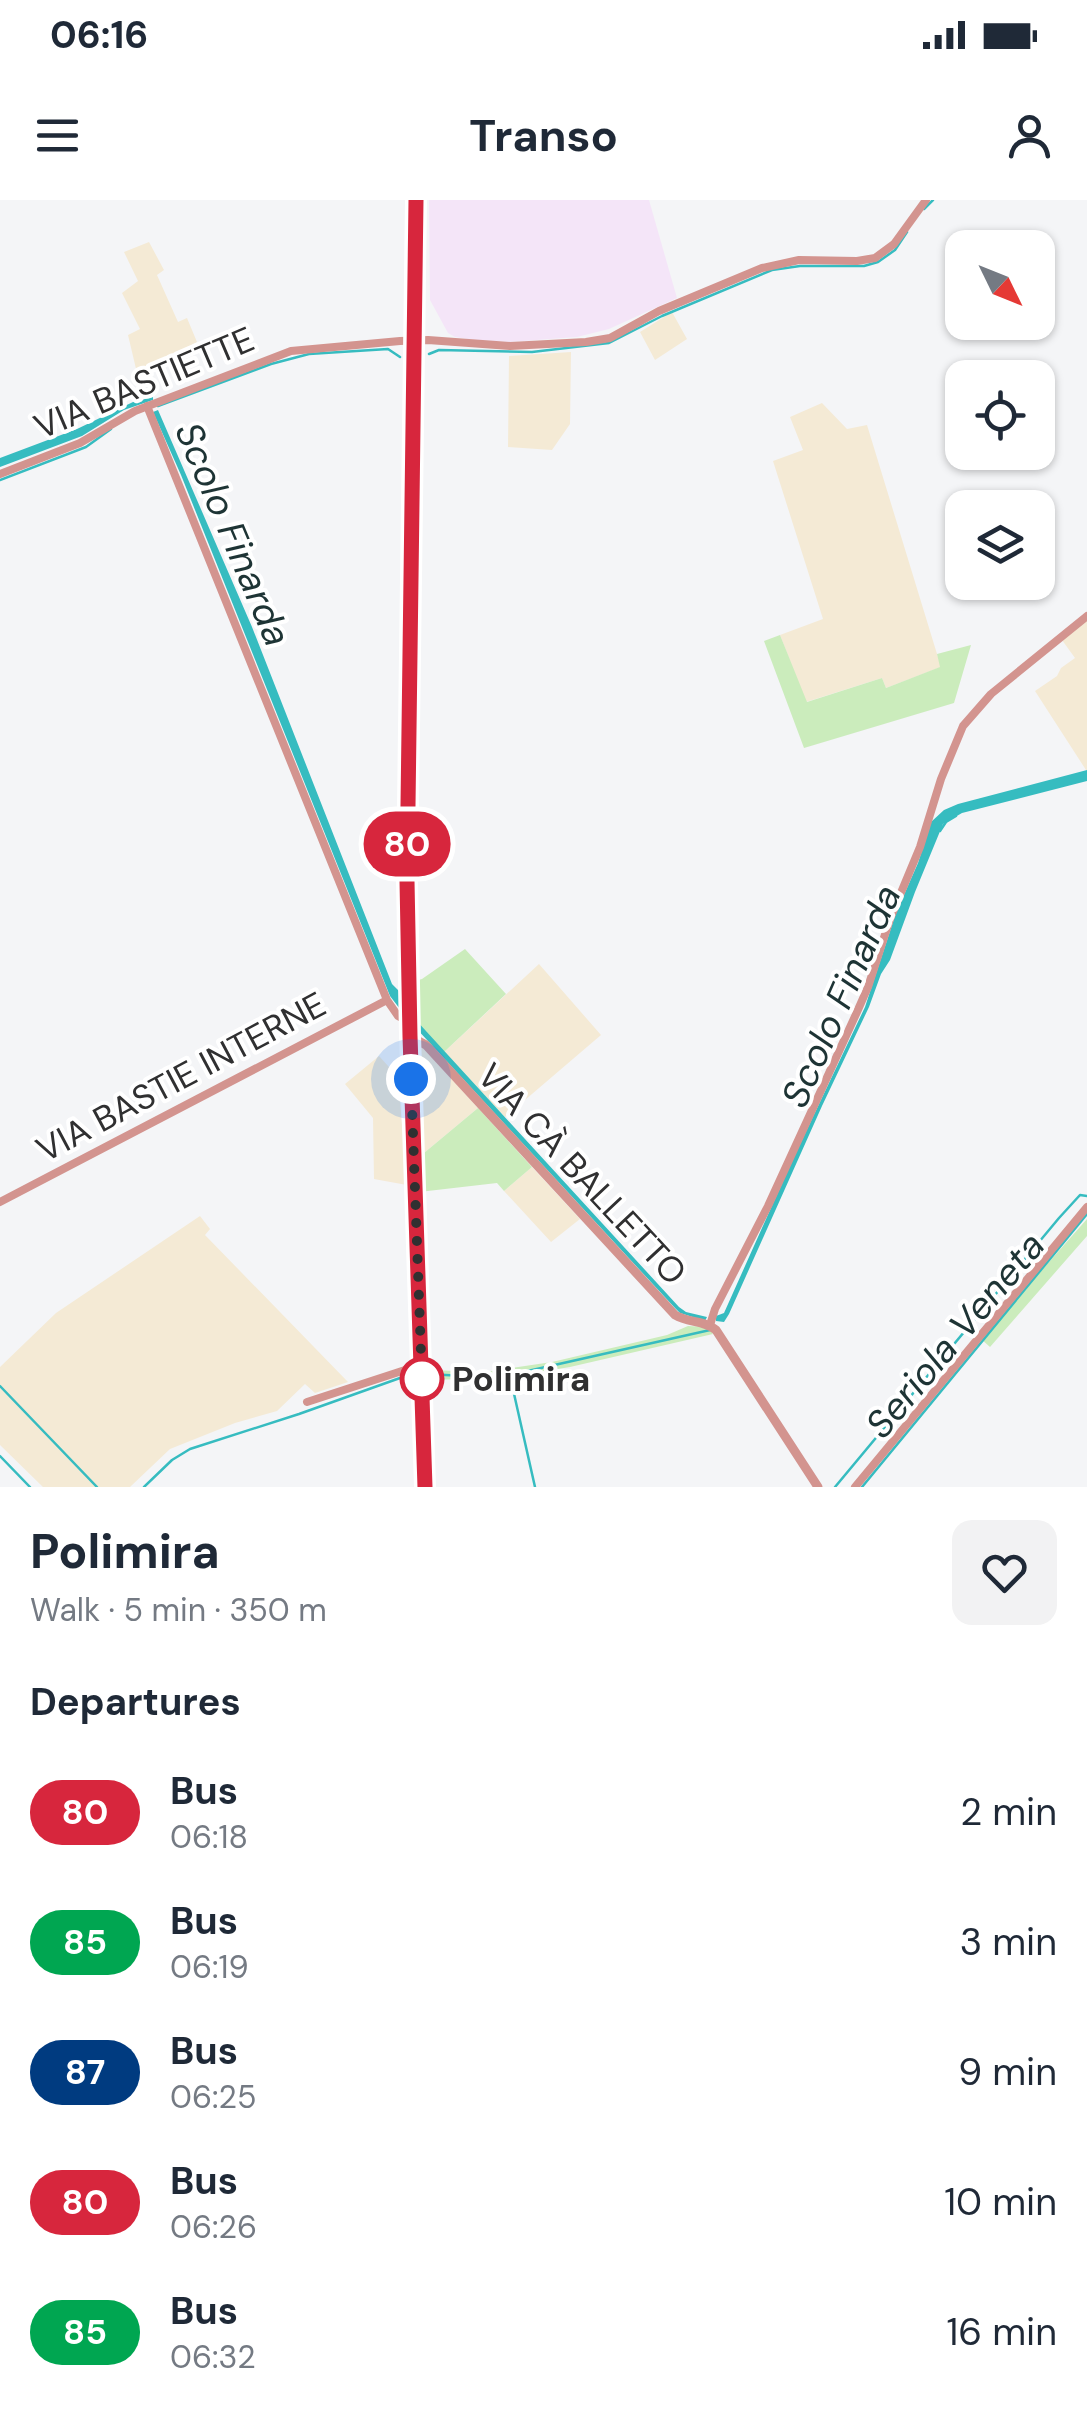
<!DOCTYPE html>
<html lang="en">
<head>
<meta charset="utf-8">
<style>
	:root { --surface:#fff; --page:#f2f2f3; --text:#1f2937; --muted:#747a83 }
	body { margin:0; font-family:"DM Sans",sans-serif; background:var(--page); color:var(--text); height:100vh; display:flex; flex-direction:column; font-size:38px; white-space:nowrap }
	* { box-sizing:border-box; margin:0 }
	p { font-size:32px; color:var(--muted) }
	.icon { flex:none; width:55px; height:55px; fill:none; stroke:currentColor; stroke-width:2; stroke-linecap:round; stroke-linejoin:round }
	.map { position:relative; height:1287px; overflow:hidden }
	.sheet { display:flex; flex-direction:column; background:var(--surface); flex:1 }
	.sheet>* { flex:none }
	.badge { padding:0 20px; border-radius:32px; font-size:35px; line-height:65px }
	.needle { width:65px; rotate:133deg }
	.buttons { position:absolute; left:945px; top:30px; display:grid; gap:20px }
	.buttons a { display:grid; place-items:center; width:110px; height:110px; border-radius:20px; background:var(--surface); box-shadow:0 2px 8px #0004; font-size:50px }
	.you { position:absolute; width:50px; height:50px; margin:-25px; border:8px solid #fff; border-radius:50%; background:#1a73e8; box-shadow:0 0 0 15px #1a73e833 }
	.map>.badge { position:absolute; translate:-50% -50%; box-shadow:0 0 0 5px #fff }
	h2 { padding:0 30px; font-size:38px; line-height:90px }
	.round { display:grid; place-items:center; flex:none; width:105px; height:105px; border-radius:20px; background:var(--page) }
	.headline { display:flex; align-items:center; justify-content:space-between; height:170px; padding:0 30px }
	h1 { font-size:48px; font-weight:700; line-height:75px }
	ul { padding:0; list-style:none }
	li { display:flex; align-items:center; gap:30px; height:130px; padding:0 30px }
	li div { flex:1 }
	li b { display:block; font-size:38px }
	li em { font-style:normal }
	li .badge { min-width:110px; font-weight:700; text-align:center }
	.status { display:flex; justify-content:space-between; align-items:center; height:70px; padding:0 50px; background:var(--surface); direction:ltr }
	.status svg { height:28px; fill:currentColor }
	header { display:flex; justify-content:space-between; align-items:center; height:130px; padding:0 30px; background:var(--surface); font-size:45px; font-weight:700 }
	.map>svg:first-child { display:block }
	.commercial { fill:#f4e5f8 }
	.industrial { fill:#f4ead5 }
	.green { fill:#cbecbc }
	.water { fill:#36bcc0 }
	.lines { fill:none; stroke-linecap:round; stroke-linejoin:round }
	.stream { stroke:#36bcc0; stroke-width:2.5 }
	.minor { stroke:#d3948f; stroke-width:8 }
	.tertiary { stroke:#d3948f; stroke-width:9 }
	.primary { stroke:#a93b3a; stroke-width:11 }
	.line-casing { stroke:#fff; stroke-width:22 }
	.line { stroke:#d7263d; stroke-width:15 }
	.walk { stroke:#303031; stroke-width:10; stroke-dasharray:0 18 }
	.stop-dot { fill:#fff; stroke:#d7263d; stroke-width:5 }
	.labels { text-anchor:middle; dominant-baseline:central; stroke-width:8; stroke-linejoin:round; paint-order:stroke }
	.street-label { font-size:35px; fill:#303031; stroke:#fff }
	.stop-label { font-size:35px; font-weight:bold; fill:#303031; stroke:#fff; text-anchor:start }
	.water-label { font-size:38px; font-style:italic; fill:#1e3435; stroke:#fff }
</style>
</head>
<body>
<div class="status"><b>06:16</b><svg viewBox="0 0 49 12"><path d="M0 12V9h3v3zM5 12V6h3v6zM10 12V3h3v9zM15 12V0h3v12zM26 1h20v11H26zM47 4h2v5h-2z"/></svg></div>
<header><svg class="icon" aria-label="menu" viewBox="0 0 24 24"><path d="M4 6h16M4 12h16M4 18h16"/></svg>Transo<svg class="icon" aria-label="person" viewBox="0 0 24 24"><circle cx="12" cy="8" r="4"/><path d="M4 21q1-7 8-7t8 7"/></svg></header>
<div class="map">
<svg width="1087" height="1287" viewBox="0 0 1087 1287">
	<rect width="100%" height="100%" fill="#f4f5f7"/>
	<path class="commercial" d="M429 0H649L677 98 609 129 577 137 509 142 474 140 455 137 448 133 430 100Z"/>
	<path class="industrial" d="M149 42 164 70 157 75 178 122 187 118 197 142 137 173 128 135 140 129 122 93 138 81 124 52Z
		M672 112 687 139 655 160 640 132Z
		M571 152 570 224 552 250 508 247 509 156Z
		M822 203 847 229 867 225 941 467 886 488 882 478 806 502 780 435 823 419 773 261 803 250 790 217Z
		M1087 420V570H1086L1035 491 1057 476 1061 468 1075 458 1062 440Z
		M539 764 601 835 505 917 444 852Z
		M416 840 478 908 418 958V943Z
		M379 856 398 877 407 985 374 979 373 918 345 884Z
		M532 967 580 1019 551 1042 504 991Z
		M200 1016 210 1029 205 1035 348 1182 315 1193 305 1184 277 1211 235 1223 170 1249 130 1287H43L0 1245V1167L56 1113Z"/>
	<path class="green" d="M780 435 807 502 882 478 886 488 940 467 937 454 971 445 954 503 804 548 764 441Z
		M465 749 506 794 444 852 421 827 418 819H415V781L422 779Z
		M478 908 532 967 504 991 497 983 419 992 418 958Z
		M1087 1019V1036L990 1147 981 1139Z
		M688 1126 708 1127 713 1134 570 1167 501 1178 428 1180 427 1170 485 1172 552 1162 667 1135Z"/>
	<path class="water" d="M153 197V200L124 210 82 236 0 267V258L77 229 133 202Z
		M158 210 252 427 392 784 403 795V813L390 796 181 275 153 212Z
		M1087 570V581L962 613 943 624 915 692 890 760 881 774 869 807 822 906 729 1114 724 1122 716 1121V1116L724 1113 792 961 865 807 896 713 918 663 931 622 944 610 958 604Z
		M415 819 679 1107 686 1112 707 1117 705 1121 680 1113 674 1107 415 827Z"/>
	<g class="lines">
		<path class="stream" d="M924 9 933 0
			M429 154 439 150 532 152 609 143 662 116 772 70 800 66H864L878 62 895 50 907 32
			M158 206 271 164 309 154 388 149 400 157
			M0 280 86 247 111 229
			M940 631 946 622 956 616
			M401 840 403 876
			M403 883 404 924
			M407 985 408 1009
			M408 1015 414 1164
			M428 1174 481 1177 510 1175 710 1130
			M510 1176 535 1287
			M0 1186 97 1287
			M0 1256 30 1287
			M144 1287 172 1260 190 1249 299 1214 414 1173
			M835 1287 1059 1018 1080 995 1087 996
			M862 1287 1087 1014"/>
		<path class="minor" d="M147 206 387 800 398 816 409 822
			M0 274 80 243 135 211 291 151 400 141 428 140 510 146 586 142 610 138 659 111 762 68 799 60 857 61 875 58 894 44 926 0
			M0 1002 387 800
			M710 1125 715 1109 768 1006 857 812 868 787 890 719 920 647 941 579 963 526 991 494 1087 416
			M307 1202 405 1170 421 1168
			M855 1287 1087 1007"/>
		<path class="tertiary" d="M409 836 426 845 675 1115C688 1123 704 1120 716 1130L818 1287"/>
		<path class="primary" d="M416 0 407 681 409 836 425 1287"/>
	</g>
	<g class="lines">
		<g class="line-casing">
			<path id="line" d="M416 0 407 681 410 836 425 1287"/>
		</g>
		<use href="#line" class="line"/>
		<path class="walk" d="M411 879 422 1181V1179"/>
	</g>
	<circle class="stop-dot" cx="422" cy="1179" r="20"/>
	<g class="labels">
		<g class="street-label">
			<text transform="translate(144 183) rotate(-23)">VIA BASTIETTE</text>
			<text transform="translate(181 877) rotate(-28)">VIA BASTIE INTERNE</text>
			<text transform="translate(582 974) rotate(47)">VIA CÀ BALLETTO</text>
		</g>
		<g class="stop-label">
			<text x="452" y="1179">Polimira</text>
		</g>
		<g class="water-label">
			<text transform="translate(233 334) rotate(67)">Scolo Finarda</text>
			<text transform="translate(841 796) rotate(-66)">Scolo Finarda</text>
			<text transform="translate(955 1135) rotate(-50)">Seriola Veneta</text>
		</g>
	</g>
</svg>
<div class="buttons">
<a><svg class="needle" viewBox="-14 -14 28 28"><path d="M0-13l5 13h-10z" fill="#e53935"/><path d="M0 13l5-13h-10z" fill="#747a83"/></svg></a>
<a><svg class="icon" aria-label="locate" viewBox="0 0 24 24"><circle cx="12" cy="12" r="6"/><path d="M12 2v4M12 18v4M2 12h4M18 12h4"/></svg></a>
<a><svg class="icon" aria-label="layers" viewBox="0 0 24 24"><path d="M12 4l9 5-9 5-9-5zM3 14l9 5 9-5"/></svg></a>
</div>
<div class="you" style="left:411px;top:879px"></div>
<b class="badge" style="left:407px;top:644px;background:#d7263d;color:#fff">80</b>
</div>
<section class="sheet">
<div class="headline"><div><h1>Polimira</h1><p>Walk · 5 min · 350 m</p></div><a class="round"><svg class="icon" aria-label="heart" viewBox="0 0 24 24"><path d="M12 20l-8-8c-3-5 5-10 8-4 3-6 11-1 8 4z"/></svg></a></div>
<h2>Departures</h2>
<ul>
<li><span class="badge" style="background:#d7263d;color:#fff">80</span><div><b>Bus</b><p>06:18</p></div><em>2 min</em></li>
<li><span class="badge" style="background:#00a651;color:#fff">85</span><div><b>Bus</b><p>06:19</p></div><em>3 min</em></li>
<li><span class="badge" style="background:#003b80;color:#fff">87</span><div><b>Bus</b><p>06:25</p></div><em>9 min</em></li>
<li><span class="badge" style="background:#d7263d;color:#fff">80</span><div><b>Bus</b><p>06:26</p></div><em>10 min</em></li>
<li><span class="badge" style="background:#00a651;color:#fff">85</span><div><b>Bus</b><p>06:32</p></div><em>16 min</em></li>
</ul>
</section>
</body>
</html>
